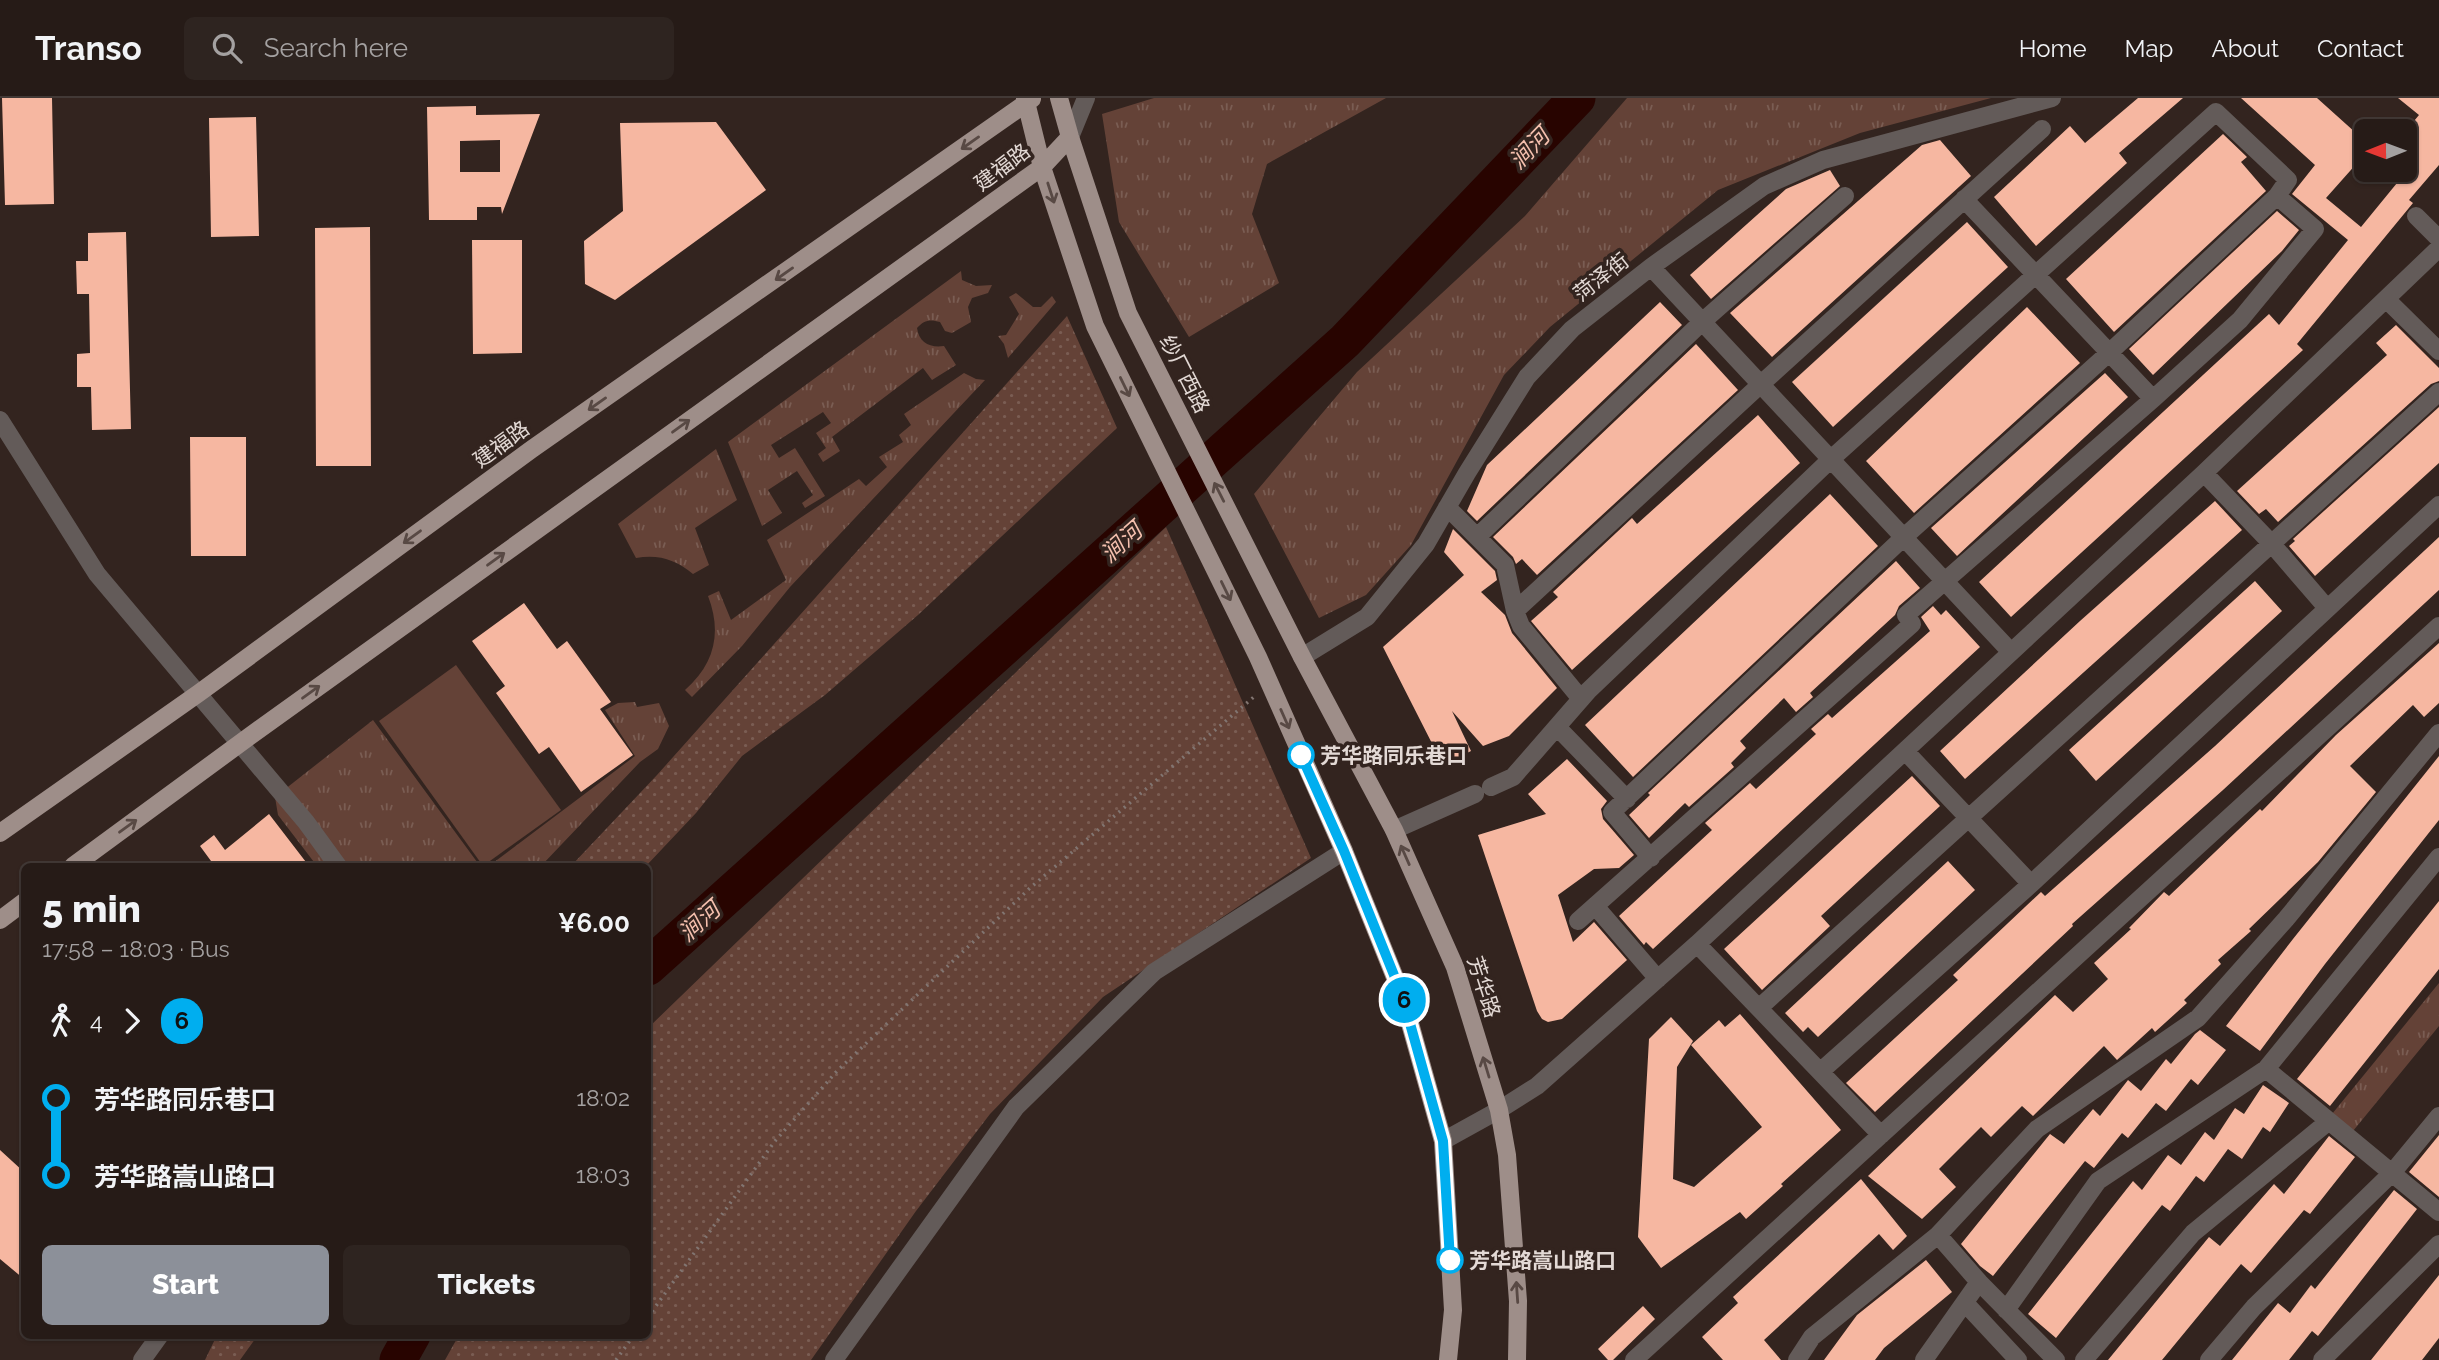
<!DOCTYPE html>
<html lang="en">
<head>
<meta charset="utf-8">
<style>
	:root { --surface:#261b17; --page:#2e2420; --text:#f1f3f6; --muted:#a4a1a1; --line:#423936; --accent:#8c9099 }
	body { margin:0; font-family:Raleway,"Noto Sans SC",sans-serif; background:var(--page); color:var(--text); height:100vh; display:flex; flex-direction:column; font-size:26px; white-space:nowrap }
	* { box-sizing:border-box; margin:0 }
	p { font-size:23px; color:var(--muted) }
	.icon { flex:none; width:38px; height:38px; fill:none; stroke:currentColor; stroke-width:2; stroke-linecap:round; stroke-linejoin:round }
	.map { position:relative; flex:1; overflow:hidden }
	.drawer { position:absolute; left:21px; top:765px; width:630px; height:476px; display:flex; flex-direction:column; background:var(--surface); border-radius:10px; box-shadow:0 2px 5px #0004,0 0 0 2px var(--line) }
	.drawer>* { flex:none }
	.badge { padding:0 14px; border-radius:23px; font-size:24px; line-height:46px }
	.needle { width:46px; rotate:269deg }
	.buttons { position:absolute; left:2354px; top:21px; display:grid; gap:14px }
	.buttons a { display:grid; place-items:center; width:63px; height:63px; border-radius:10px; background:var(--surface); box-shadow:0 2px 5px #0004,0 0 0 2px var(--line); font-size:35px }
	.map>.badge { position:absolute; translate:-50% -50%; box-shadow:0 0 0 4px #fff }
	.legs { display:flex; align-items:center; gap:10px; height:77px; padding:0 21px; font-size:23px }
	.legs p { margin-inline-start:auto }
	.summary { display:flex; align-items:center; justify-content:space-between; height:119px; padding:0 21px }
	h1 { font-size:38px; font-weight:800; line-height:52px }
	.cta { display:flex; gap:14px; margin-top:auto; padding:14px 21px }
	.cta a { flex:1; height:80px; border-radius:10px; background:var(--accent); color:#fff; font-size:28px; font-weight:800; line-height:80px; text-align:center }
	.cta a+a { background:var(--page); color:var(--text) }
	ul { padding:0 21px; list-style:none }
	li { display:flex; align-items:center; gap:24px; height:77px; font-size:26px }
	li i { display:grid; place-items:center; width:10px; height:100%; margin:0 9px; background:currentColor }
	li i::after { content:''; width:18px; height:18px; margin:-9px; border:5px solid; border-radius:50%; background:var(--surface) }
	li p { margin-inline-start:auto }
	li:first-child i { background:linear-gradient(#0000 50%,currentColor 0) }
	li:last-child i { background:linear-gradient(currentColor 50%,#0000 0) }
	header { display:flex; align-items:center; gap:42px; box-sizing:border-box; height:98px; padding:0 35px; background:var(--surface); border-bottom:2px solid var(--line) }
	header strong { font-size:33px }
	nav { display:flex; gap:38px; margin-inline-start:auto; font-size:24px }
	.search { width:490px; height:63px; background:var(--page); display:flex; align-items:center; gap:18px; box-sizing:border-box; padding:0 24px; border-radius:10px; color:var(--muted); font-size:26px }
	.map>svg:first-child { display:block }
	.grass { fill:url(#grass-tufts) }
	.park { fill:url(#park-dots) }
	.garden { fill:#644237 }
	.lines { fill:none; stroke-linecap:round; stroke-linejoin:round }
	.river { stroke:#280400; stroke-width:37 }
	.building { fill:#f6b7a1; fill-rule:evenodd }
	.path { stroke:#827571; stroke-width:3.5; stroke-dasharray:2 5; stroke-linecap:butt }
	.minor { stroke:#635b59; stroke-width:18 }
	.major { stroke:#9e8e89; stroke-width:18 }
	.oneway { stroke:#584944 }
	.line-1-casing { stroke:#fff; stroke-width:16 }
	.line-1 { stroke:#00aeef; stroke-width:10 }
	.stop-1-dot { fill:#fff; stroke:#00aeef; stroke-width:3.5 }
	.labels { text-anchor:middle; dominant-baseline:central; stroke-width:7; stroke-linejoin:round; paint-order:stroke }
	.street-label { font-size:21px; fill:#e3d9d5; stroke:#33241f }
	.stop-label { font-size:21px; font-weight:bold; fill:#e3d9d5; stroke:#33241f; text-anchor:start }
	.water-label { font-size:23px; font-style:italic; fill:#f5c0ae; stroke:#33241f }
</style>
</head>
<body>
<header>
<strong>Transo</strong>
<div class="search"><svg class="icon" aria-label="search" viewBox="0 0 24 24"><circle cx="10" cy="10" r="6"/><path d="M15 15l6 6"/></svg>Search here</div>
<nav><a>Home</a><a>Map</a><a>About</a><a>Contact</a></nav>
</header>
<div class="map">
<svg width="2439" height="1262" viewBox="0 0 2439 1262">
	<defs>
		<pattern id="grass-tufts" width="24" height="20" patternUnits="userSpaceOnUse" patternTransform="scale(1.75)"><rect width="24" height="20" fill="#644237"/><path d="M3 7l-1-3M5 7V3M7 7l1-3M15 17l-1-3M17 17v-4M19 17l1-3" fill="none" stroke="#7a5d53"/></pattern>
		<pattern id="park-dots" width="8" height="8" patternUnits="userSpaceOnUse" patternTransform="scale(1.75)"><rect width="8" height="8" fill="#644237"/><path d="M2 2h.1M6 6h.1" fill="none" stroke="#7a5d53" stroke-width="1.8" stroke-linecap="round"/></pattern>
	</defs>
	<rect width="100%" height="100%" fill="#33241f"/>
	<path class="grass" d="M1154 0H1386L1267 66 1252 116 1279 185 1189 239 1119 124 1102 16Z
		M1627 0H1991L1860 35 1718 92 1550 229 1504 277 1411 447 1366 497 1319 520 1254 396 1357 274 1525 118Z
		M961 173 962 182 976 188 992 187 988 195 972 200 968 209 971 224 952 235 945 233 940 224C930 221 924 222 917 230 919 245 930 250 944 248L956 267 932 282 923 270 832 339 840 353 823 364 818 356 826 350 816 335 831 325 823 314 771 347 779 360 795 350 825 398 805 410 802 405 813 397 797 373 768 392 782 415 762 428 728 344Z
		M1016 195 1033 209H1041L1052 198 1056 204 1008 260 1004 246 998 238 1006 237 1019 216 1009 199Z
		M964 275 976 281 985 282 790 489 742 548 692 599 685 592C715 566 722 534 708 498L719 493 731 522 786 482 767 442 859 381 866 388 887 369 879 359 903 344 899 337 911 327 904 316Z
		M716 351 737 402 695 430 709 467 693 476C676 462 659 456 636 460L618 426Z
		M635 604 637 609 659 605 669 628 658 651 640 664 541 768H489L635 658 605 612 618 605Z
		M373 622 480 768H317L278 717 275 699Z
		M2439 885V928L2353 1033 2332 1016Z"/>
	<path class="park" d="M1067 218 1117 330 918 517 825 597 742 658 696 715 646 768H571L657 677Z
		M1166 429 1311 760 1103 899 990 1016 916 1113 811 1262H445L459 1237H648V930Z
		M217 1237H258L240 1262H205Z"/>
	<path class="garden" d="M456 567 561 712 483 768 379 623Z"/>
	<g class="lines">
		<path class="river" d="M648 869 1345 243 1577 0
			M398 1262 412 1237"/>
	</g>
	<path class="building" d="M2 0H52L54 106 5 107Z
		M2138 0H2183L2119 55 2127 65 2036 148 1994 99 2070 28 2085 45Z
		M2241 0H2317L2366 44V55L2326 100 2361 129 2397 85 2382 72H2404V35L2419 17 2398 0H2439V67L2409 102 2413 105 2297 246 2303 252 2011 519 1979 484 2269 216 2279 227 2348 142 2292 96 2315 67Z
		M476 8V17L540 16 502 116 501 109H477V122H429L427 9ZM500 42V74H460V43Z
		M256 19 259 138 211 139 209 20Z
		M716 24 766 92 615 202 585 186 584 143 623 113 620 25Z
		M2223 36 2247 59 2241 64 2266 93 2114 234 2066 181Z
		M1940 42 1971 78 1772 259 1730 215 1922 47Z
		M1830 72 1840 88 1711 201 1690 177 1786 91Z
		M2277 113 2299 132 2282 153 2153 277 2129 251Z
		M1967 124 2008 169 1833 329 1792 284Z
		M370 129 371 368H316L315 130Z
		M126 134 131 331 92 332 91 289H77V256L90 255 89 196H77L76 163H88V135Z
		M472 142H522V255L473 256Z
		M1660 204 1682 227 1477 423 1467 413 1487 367Z
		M2027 209 2080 265 1914 415 1866 363Z
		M2396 227 2439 270V283L2431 286 2278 424 2266 411 2259 416 2237 393 2387 257 2376 245Z
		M1696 246 1738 292 1537 477 1522 461 1516 466 1513 459 1493 439Z
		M2105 275 2128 299 1957 458 1931 430Z
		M2439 309V365L2315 478 2289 448 2295 443 2293 441Z
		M1758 317 1800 365 1572 572 1531 523 1558 499 1553 494 1632 420 1637 426Z
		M190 339H246V458H191Z
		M1830 396 1878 448 1633 679 1585 627Z
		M2215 403 2242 432 1965 681 1940 653 2080 523Z
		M1453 431 1495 473 1497 482 1481 494 1505 517 1512 535 1557 590 1509 638 1483 648 1452 613 1471 653 1443 667 1383 549 1464 477 1444 454Z
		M2439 439V492L2223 692 2072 826 2073 828 1875 1014 1846 985 1958 882 1953 877 2041 794 2045 798 2215 648Z
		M1896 463 1920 490 1899 508 1895 517 1810 595 1813 599 1796 614 1784 600 1740 643 1746 650 1731 665 1734 669 1689 709 1685 705 1649 740 1629 717 1650 697 1648 695Z
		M2255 483 2282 513 2096 683 2069 652Z
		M524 505 557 551 567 543 611 604 600 611 633 657 581 694 549 649 539 656 496 595 505 588 472 543Z
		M1933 508 1941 517 1946 512 1980 549 1653 851 1646 844 1644 847 1619 818 1712 732 1705 725 1750 685 1756 691 1816 636 1811 631 1828 616 1832 620 1930 533 1921 519Z
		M2439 545V605L2424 619 2413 607 2350 668 2376 694 2318 764 2249 831 2251 833 2218 862 2221 866 2184 902 2187 905 2155 934 2152 930 2117 962 2104 948 2033 1018 2022 1008 1991 1039 1981 1029 1939 1071 1956 1089 1922 1121 1868 1078 2055 897 2073 914 2108 881 2094 865 2131 831 2129 830 2164 794 2169 798 2260 711 2262 713 2336 637Z
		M2439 658V722L2325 866 2260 953 2226 928 2293 841Z
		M1567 661 1607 703 1601 711 1603 721 1634 757 1619 770 1594 771 1558 797 1573 844 1594 824 1627 862 1562 921 1548 924 1542 921 1537 913 1478 737 1546 716 1528 696Z
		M1912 678 1940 708 1821 818 1830 828 1762 892 1724 851Z
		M269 716 309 768H204L211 763 200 748 214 737 225 752Z
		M1948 763 1975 792 1818 939 1808 929 1803 934 1785 915Z
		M2439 803V871L2330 1008 2297 981Z
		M1740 916 1841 1032 1781 1086 1783 1088 1746 1121 1740 1114 1661 1170 1638 1139 1649 941 1671 919 1693 943 1677 969 1673 1081 1694 1089 1762 1029 1691 947 1719 922 1725 929Z
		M2200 932 2226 952 2198 987 2191 981 2166 1013 2156 1005 2128 1040 2122 1035 2094 1070 2085 1063 1993 1178 1980 1168 1961 1146 2050 1036 2064 1046 2093 1011 2100 1018 2128 982 2141 993 2166 961 2171 966 2195 936Z
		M2263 987 2289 1005 2270 1034 2263 1029 2242 1061 2228 1051 2204 1084 2196 1078 2170 1113 2162 1107 2056 1240 2028 1216 2133 1083 2142 1092 2168 1057 2181 1067 2205 1034 2214 1042 2235 1010 2244 1016Z
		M2439 1037V1099L2409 1074Z
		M2329 1038 2355 1059 2310 1116 2304 1112 2251 1175 2241 1166 2162 1262H2108L2209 1139 2220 1148 2274 1086 2284 1096Z
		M0 1052 24 1074V1181L0 1161Z
		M1861 1081 1907 1138 1893 1152 1879 1136 1764 1242 1781 1262H1723L1702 1239 1738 1205 1733 1199Z
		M2394 1092 2417 1111 2318 1238 2312 1233 2289 1262H2232L2278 1205 2290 1215 2311 1187 2315 1191Z
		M1926 1162 1952 1194 1884 1250 1875 1262H1824L1857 1217Z
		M2439 1177V1240L2422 1262H2371Z
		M1643 1208 1655 1221 1613 1262H1608L1598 1251Z"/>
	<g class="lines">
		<path class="path" d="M648 1219 775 1043 837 973 1030 790 1255 598
			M616 1262 634 1237"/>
		<path class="minor" d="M1070 39 1086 0
			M1964 101 2153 301
			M2416 118 2439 141
			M1651 169 2010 553
			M2386 201 2439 253
			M0 322 97 476 306 724 338 768
			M2204 375 2271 445 2327 510
			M1447 409 1505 467 1515 513 1521 528 1581 601
			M1477 439 1702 224 1845 98
			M1515 513 1761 286 2042 31
			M1302 559 1367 519 1426 446 1467 375 1527 279 1572 231 1651 169 1764 88 1823 62 2052 0
			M1557 629 1627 701
			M1905 653 2031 786
			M1491 689 1513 679 1588 593 1830 362 2216 14 2288 82 2277 98 2110 254 1904 439 1612 714 1651 760
			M1394 732 1475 696
			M1596 809 1658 881
			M1578 823 1912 526 1906 517 2153 301 2240 222 2315 131 2277 98
			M1697 846 1881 1037
			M1760 909 2439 294
			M2266 971 2439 1114
			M1821 973 2031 786 2439 407
			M1443 1043 1499 1012 1537 988 1697 846 2204 375 2439 150
			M1938 1137 1979 1184
			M1965 1205 2018 1262
			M2006 1212 2098 1083 2266 971 2439 759
			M142 1262 160 1237
			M834 1262 1016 1009 1154 874 1344 753
			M1634 1262 2439 528
			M1797 1262 1812 1239 1938 1137 2037 1031 2198 920 2286 821 2439 635
			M1924 1262 1979 1184 2056 1262
			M2084 1262 2193 1135 2329 1023
			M2209 1262 2254 1209 2392 1075 2439 1018
			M2322 1262 2439 1146"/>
		<path class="major" d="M1025 0 1042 69 1095 228 1258 559 1344 753 1402 897 1443 1043 1453 1212 1448 1262
			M1059 0 1070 39 1128 215 1302 559 1394 732 1455 869 1499 1012 1507 1057 1518 1203 1517 1262
			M0 735 199 595 532 351 1032 1
			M73 768 250 638 1042 69 1070 39
			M0 822 24 804"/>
	</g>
	<defs><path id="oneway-shaft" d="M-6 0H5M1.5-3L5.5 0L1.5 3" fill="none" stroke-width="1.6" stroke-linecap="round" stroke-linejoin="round" transform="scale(1.75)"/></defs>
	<g class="oneway">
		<use href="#oneway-shaft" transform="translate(970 45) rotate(145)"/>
		<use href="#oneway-shaft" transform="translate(1051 95) rotate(72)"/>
		<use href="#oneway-shaft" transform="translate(784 176) rotate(145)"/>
		<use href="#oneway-shaft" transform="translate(1125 289) rotate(64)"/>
		<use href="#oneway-shaft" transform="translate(597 306) rotate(145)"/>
		<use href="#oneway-shaft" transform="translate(681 328) rotate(-36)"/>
		<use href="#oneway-shaft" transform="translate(1219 394) rotate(-117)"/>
		<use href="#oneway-shaft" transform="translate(412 439) rotate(144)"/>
		<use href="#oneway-shaft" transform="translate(496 461) rotate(-36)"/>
		<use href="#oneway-shaft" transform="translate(1226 493) rotate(64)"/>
		<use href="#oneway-shaft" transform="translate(311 594) rotate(-36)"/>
		<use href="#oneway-shaft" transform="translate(1285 621) rotate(66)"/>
		<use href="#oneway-shaft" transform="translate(128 728) rotate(-36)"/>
		<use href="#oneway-shaft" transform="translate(1405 757) rotate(-114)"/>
		<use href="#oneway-shaft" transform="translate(1486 969) rotate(-107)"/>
		<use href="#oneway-shaft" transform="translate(1517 1194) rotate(-94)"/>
	</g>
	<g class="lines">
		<g class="line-1-casing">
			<path id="line-1" d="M1301 657 1344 753 1402 897 1443 1043 1450 1162"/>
		</g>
		<use href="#line-1" class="line-1"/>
	</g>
	<g class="stop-1-dot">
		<circle cx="1301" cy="657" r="12"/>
		<circle cx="1450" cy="1162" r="12"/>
	</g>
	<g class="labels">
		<g class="street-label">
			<text transform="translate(1002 69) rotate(-37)">建福路</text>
			<text transform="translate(1601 179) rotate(-38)">菏泽街</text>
			<text transform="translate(1185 276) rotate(63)">纱厂西路</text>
			<text transform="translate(501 346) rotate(-36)">建福路</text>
			<text transform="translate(1484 889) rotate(72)">芳华路</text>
		</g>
		<g class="stop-label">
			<text x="1320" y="657">芳华路同乐巷口</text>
			<text x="1469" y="1162">芳华路嵩山路口</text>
		</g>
		<g class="water-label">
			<text transform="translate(1529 50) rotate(-46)">涧河</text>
			<text transform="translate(1121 444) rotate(-42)">涧河</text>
			<text transform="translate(699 823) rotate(-42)">涧河</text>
		</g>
	</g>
</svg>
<div class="buttons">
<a><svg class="needle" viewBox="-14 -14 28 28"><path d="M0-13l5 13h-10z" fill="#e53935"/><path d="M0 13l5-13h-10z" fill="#a4a1a1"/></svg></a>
</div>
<b class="badge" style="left:1404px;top:902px;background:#00aeef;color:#111">6</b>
<section class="drawer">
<div class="summary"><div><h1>5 min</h1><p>17:58 – 18:03 · Bus</p></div><b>¥6.00</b></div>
<div class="legs"><svg class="icon" aria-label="walk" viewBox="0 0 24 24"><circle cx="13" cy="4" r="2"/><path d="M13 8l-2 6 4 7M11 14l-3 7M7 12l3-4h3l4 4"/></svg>4<svg class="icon" aria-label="forward" viewBox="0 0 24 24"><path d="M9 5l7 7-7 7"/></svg><b class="badge" style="background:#00aeef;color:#111">6</b></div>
<ul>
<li><i style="color:#00aeef"></i><b>芳华路同乐巷口</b><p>18:02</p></li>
<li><i style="color:#00aeef"></i><b>芳华路嵩山路口</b><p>18:03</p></li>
</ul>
<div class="cta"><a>Start</a><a>Tickets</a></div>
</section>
</div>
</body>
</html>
